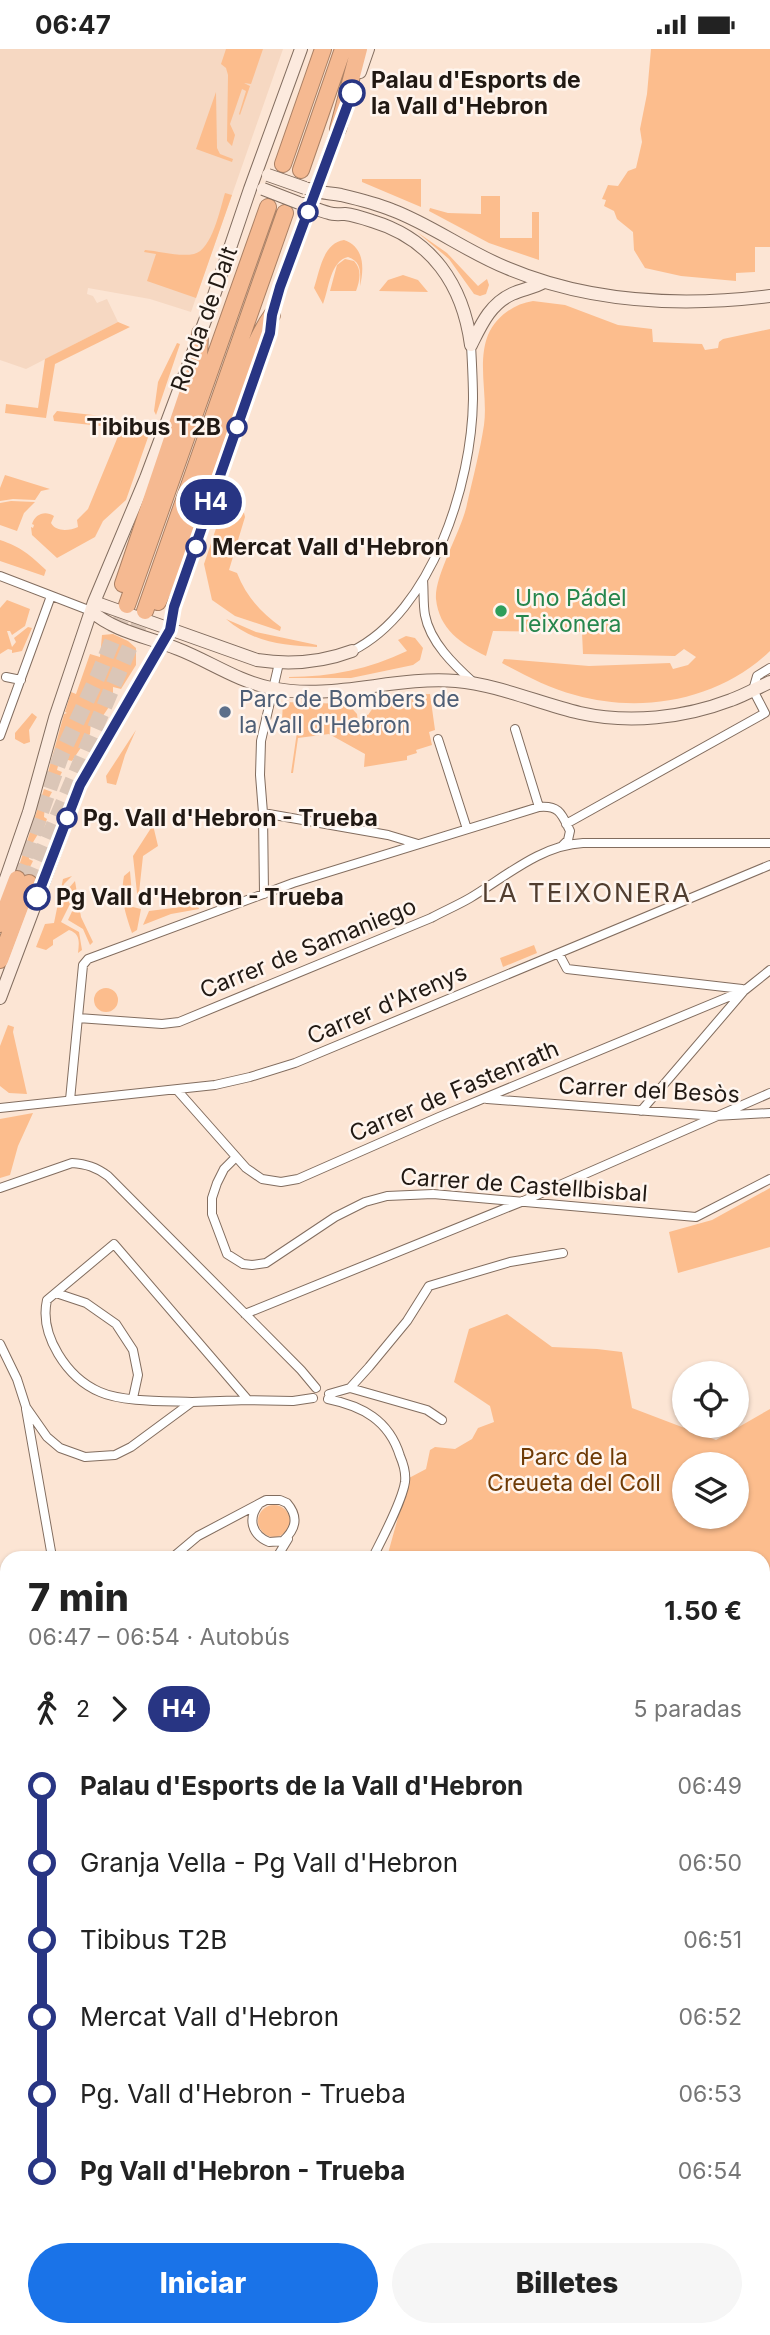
<!DOCTYPE html>
<html lang="es">
<head>
<meta charset="utf-8">
<style>
	:root { --surface:#fff; --page:#f6f6f6; --text:#222; --muted:#767676; --accent:#1a73e8 }
	body { margin:0; font-family:Inter,sans-serif; background:var(--page); color:var(--text); height:100vh; display:flex; flex-direction:column; font-size:26px; white-space:nowrap }
	* { box-sizing:border-box; margin:0 }
	p { font-size:23px; color:var(--muted) }
	.icon { flex:none; width:38px; height:38px; fill:none; stroke:currentColor; stroke-width:2; stroke-linecap:round; stroke-linejoin:round }
	.map { position:relative; flex:1; overflow:hidden }
	.details { position:absolute; left:0px; top:1502px; width:770px; height:786px; display:flex; flex-direction:column; background:var(--surface); border-radius:21px 21px 0 0; box-shadow:0 2px 5px #0004 }
	.details>* { flex:none }
	.badge { padding:0 14px; border-radius:23px; font-size:24px; line-height:46px }
	.controls { position:absolute; left:672px; top:1312px; display:grid; gap:14px }
	.controls a { display:grid; place-items:center; width:77px; height:77px; border-radius:50%; background:var(--surface); box-shadow:0 2px 5px #0004; font-size:35px }
	.map>.badge { position:absolute; translate:-50% -50%; box-shadow:0 0 0 4px #fff }
	.legs { display:flex; align-items:center; gap:10px; height:77px; padding:0 28px; font-size:23px }
	.legs p { margin-inline-start:auto }
	.summary { display:flex; align-items:center; justify-content:space-between; height:119px; padding:0 28px }
	h1 { font-size:38px; font-weight:800; line-height:52px }
	.button { display:flex; gap:14px; margin-top:auto; padding:14px 28px }
	.button a { flex:1; height:80px; border-radius:42px; background:var(--accent); color:#fff; font-size:28px; font-weight:800; line-height:80px; text-align:center }
	.button a+a { background:var(--page); color:var(--text) }
	ul { padding:0 28px; list-style:none }
	li { display:flex; align-items:center; gap:24px; height:77px; font-size:26px }
	li i { display:grid; place-items:center; width:10px; height:100%; margin:0 9px; background:currentColor }
	li i::after { content:''; width:18px; height:18px; margin:-9px; border:5px solid; border-radius:50%; background:var(--surface) }
	li p { margin-inline-start:auto }
	li:first-child i { background:linear-gradient(#0000 50%,currentColor 0) }
	li:last-child i { background:linear-gradient(currentColor 50%,#0000 0) }
	.status { display:flex; justify-content:space-between; align-items:center; height:49px; padding:0 35px; background:var(--surface); direction:ltr }
	.status svg { height:19px; fill:currentColor }
	.map>svg:first-child { display:block }
	.built { fill:#f6d8c2 }
	.green { fill:#fcbd8d; fill-rule:evenodd }
	.lines { fill:none; stroke-linecap:round; stroke-linejoin:round }
	.highway-tunnel { stroke:#dbc6b7; stroke-width:16; stroke-dasharray:16 8; stroke-linecap:butt }
	.street-casing { stroke:#826d5f; stroke-width:10 }
	.secondary-casing { stroke:#826d5f; stroke-width:14 }
	.highway-casing { stroke:#ab8165; stroke-width:18 }
	.street { stroke:#fff; stroke-width:8 }
	.secondary { stroke:#fceade; stroke-width:12 }
	.highway { stroke:#f5b991; stroke-width:16 }
	.secondary-bridge-casing { stroke:#826d5f; stroke-width:14; stroke-linecap:butt }
	.secondary-bridge { stroke:#fceade; stroke-width:12 }
	.line-1-casing { stroke:#fff; stroke-width:16 }
	.line-1 { stroke:#283583; stroke-width:10 }
	.stop-1-dot { fill:#fff; stroke:#283583; stroke-width:3.5 }
	.leisure-dot { fill:#2e9e5b; stroke:#fff5ee; stroke-width:2.5 }
	.service-dot { fill:#5c6f8a; stroke:#fff5ee; stroke-width:2.5 }
	.labels { text-anchor:middle; dominant-baseline:central; stroke-width:5; stroke-linejoin:round; paint-order:stroke }
	.stop-label { font-size:23px; font-weight:bold; fill:#211913; stroke:#fff5ee; text-anchor:start }
	.street-label { font-size:23px; fill:#211913; stroke:#fff5ee }
	.leisure-label { font-size:23px; fill:#27864d; stroke:#fff5ee; text-anchor:start }
	.service-label { font-size:23px; fill:#4e5e75; stroke:#fff5ee; text-anchor:start }
	.park-label { font-size:23px; fill:#6e3a05; stroke:#fff5ee }
	.quarter-label { font-size:26px; letter-spacing:2px; fill:#513e30; stroke:#fff5ee }
</style>
</head>
<body>
<div class="status"><b>06:47</b><svg viewBox="0 0 49 12"><path d="M0 12V9h3v3zM5 12V6h3v6zM10 12V3h3v9zM15 12V0h3v12zM26 1h20v11H26zM47 4h2v5h-2z"/></svg></div>
<div class="map">
<svg width="770" height="2286" viewBox="0 0 770 2286">
	<rect width="100%" height="100%" fill="#fce5d4"/>
	<path class="built" d="M0 0H283L191 263 150 250 88 239 87 245 93 247 97 254 107 250 118 273 26 320 0 311Z
		M7 1955V2280H119L111 2286H0V1958Z"/>
	<path class="green" d="M226 0H263L251 35 244 34 250 37 240 66 239 65 246 42 242 40 230 75 235 86 232 97 227 92 228 26 226 19 221 15Z
		M651 0H770V198H755V223L736 224V232L681 227 645 219 634 201 633 183 617 170 614 162 604 157 606 151 602 150 608 136 618 137 628 122 636 119 642 93 640 80 647 45Z
		M216 43 217 99 220 105 233 110 232 113 196 100Z
		M362 130H421V158L362 133Z
		M225 144 232 146 196 249 147 232 156 205 144 203 145 201C159 202 179 208 194 205 212 201 220 160 225 144Z
		M481 147H500V189H532V163H539V211L489 194 429 162 430 159 448 164 481 165Z
		M417 183 447 204 478 237 487 230 489 236 486 245 480 247 474 245 449 210Z
		M344 191C365 198 364 220 360 237 360 226 363 213 348 208 330 212 329 240 323 255L314 239C320 221 323 194 344 191Z
		M345 210 354 212C362 220 360 231 356 242H330L337 216Z
		M403 226 418 231 428 243 379 242 388 231Z
		M533 252 565 256 618 276 652 280 653 293 702 295 705 301 718 299 719 293 723 290 770 280V602C719 651 642 665 575 646 549 639 526 627 502 614L504 610 589 617 670 614 673 620 688 616 696 608 684 600 675 607 583 605 582 583 493 582 486 607C461 595 439 580 436 550 434 527 462 481 467 455 473 429 480 402 484 376 488 347 477 314 488 286 496 268 513 255 533 252Z
		M118 273 130 278 55 315 46 369 5 364 6 355 38 359 45 310Z
		M177 294 180 295 156 366 154 362 158 333Z
		M57 362 102 367 101 377 54 372 53 367Z
		M126 368 136 371V373L152 377 126 451 103 472 95 488 57 509 32 486 31 478 33 479 34 476 32 475C35 465 45 461 54 467L51 474C56 483 69 482 78 478L77 471 88 460Z
		M5 426 50 440 41 442 35 451 13 450 0 452V439Z
		M240 447 245 468 229 521 237 524C246 547 261 564 281 578L280 582 235 567 212 551 204 515 225 453 237 457Z
		M11 452 35 453 24 464 17 482 0 476V454Z
		M0 491C21 498 30 506 46 521L44 527 0 512Z
		M7 551 30 560 25 577 12 586 10 582H7L12 598 16 593 14 589 28 578 32 579 22 602 12 604V601L8 600 0 605V559Z
		M226 570 256 583 317 596V598C284 597 252 593 226 570Z
		M113 585 128 592 136 599V616L121 640 113 638V652L98 674 91 672 90 685 72 712 60 709 57 721 62 723 58 731 47 727 64 665 67 664 65 663 71 643 76 645 90 605 100 608 102 586Z
		M406 587 415 589 423 599 420 611 413 616 351 629H289V628C331 628 369 620 407 602L398 591Z
		M430 645 435 681 429 683 432 696 416 701 417 704 407 707V711L364 718 365 705 329 685 298 689 293 724H291L298 676 297 673 282 671 283 653 348 655 357 665 359 682 366 684 364 675 365 665 368 666 375 656 387 652 397 656 399 655 403 658V646Z
		M32 664 37 668 29 681 30 693 24 695 15 690V684Z
		M136 681 125 706 116 736 107 734 106 727Z
		M44 740 52 743 45 756 44 768 47 770 41 786 38 785 32 795 29 810 33 812 29 820 19 817Z
		M153 776 158 797 143 807 138 853 133 807Z
		M130 822 133 858 141 860 137 881 132 884C125 864 120 848 124 827Z
		M72 827 64 835 62 841 70 855 61 873 79 883 82 901 78 904C79 894 81 885 69 881L53 891V896L46 901 36 898 45 875 54 874 63 830Z
		M75 832 81 868 93 893 90 896 83 880 68 871 76 854 68 840Z
		M197 853 199 860 171 865 143 876 149 862 181 858Z
		M534 896 537 904 503 918 500 909Z
		M94 951a12 12 0 1 1 24 0a12 12 0 1 1-24 0Z
		M8 976 14 978 13 983 27 1045 9 1044 0 1037V997Z
		M33 1064 18 1097 10 1126 0 1129V1070Z
		M770 1139V1198L678 1224 669 1183 712 1171Z
		M507 1265 552 1298 597 1300 622 1303 632 1359 716 1391 770 1360V1679L763 1685V1508H387L409 1429 426 1420 430 1401 435 1398 455 1400 472 1390 478 1379 494 1373 490 1357 454 1333 469 1280ZM684 1416H737V1468H684Z
		M258 1472a16 16 0 1 1 32 0a16 16 0 1 1-32 0Z"/>
	<g class="lines">
		<path class="highway-tunnel" d="M17 830 62 704 97 629 127 556
			M29 834 145 562"/>
		<g class="street-casing">
			<path id="street" d="M0 527 91 562
				M423 531C424 543 423 555 425 566 430 593 454 616 474 634
				M352 602C432 562 472 435 473 350 473 332 472 314 471 296
				M6 628 21 631
				M515 680 539 758
				M0 687 51 547
				M438 690 467 780
				M263 764 388 786 418 795
				M566 775 765 664 753 641 757 627 770 619
				M264 845 263 764 260 726 261 692 279 614
				M559 905 567 920 742 940
				M78 969 162 975 179 973 431 869C444 862 458 856 470 849 505 828 541 796 583 794H770
				M177 1041 246 1119 262 1130 281 1133 298 1130 439 1068 745 941 770 921
				M487 1050 715 1067 770 1064
				M70 1051 83 916 88 910 293 834 539 758C560 756 562 766 570 782L568 791 563 796
				M0 1059 215 1036 250 1028 295 1014 770 816
				M641 1062 743 943
				M236 1108 224 1120 217 1134 212 1149V1165L227 1205 243 1215 252 1216 266 1214 335 1168 365 1153 387 1147 433 1145 696 1168 770 1130
				M0 1139 72 1114C86 1115 96 1118 108 1127L301 1321 316 1339
				M56 1244 86 1254 116 1275 133 1301 138 1326 133 1349
				M245 1265 521 1153 770 1044
				M0 1295 17 1330 26 1358 47 1388 60 1399 85 1408 115 1406 131 1398 192 1353 248 1351 293 1352 313 1349
				M350 1339 427 1361 442 1371
				M329 1345 350 1339 369 1318 407 1272 429 1237 510 1213 563 1204
				M328 1350C362 1357 389 1371 400 1407 403 1414 406 1425 405 1433 402 1453 382 1490 373 1508
				M192 1353C167 1352 122 1353 100 1343 67 1329 39 1286 47 1251L114 1195 248 1351
				M26 1360 52 1508
				M173 1508 198 1487 266 1451H280L287 1454C299 1468 296 1480 283 1492L269 1493C252 1486 247 1470 259 1455
				M277 1508 288 1490
				M0 1636 7 1642
				M0 1675 7 1690
				M763 1689 770 1683
				M763 2031 770 2015
				M763 2101 770 2095
				M763 2220 770 2212
				M297 2280 300 2286
				M374 2280 378 2286
				M671 2280 676 2286
				M123 2286 131 2280
				M535 2286 542 2280
				M691 2286 698 2280"/>
		</g>
		<g class="secondary-casing">
			<path id="secondary" d="M360 23 368 0
				M309 140C319 144 330 144 341 146 358 150 375 154 392 161 432 176 467 203 507 219 590 254 681 258 770 247
				M303 155C312 158 320 162 329 164 334 166 340 165 345 165 354 166 363 169 372 172 432 190 463 236 471 296
				M471 296C481 276 490 255 512 245 523 240 533 239 544 233
				M94 553 257 611C290 616 320 614 352 602
				M91 562C115 583 149 588 178 600 209 612 237 632 271 639 332 652 394 627 456 632 499 636 538 654 580 664 629 675 684 669 731 651 745 646 757 639 770 633
				M0 847 29 763 55 669 94 553 146 429 209 261 250 140 301 0
				M0 949 80 736 170 581 174 558 270 283 272 266 280 238 341 72
				M763 1840 770 1831
				M0 1862 7 1876
				M206 2280 209 2286
				M437 2286 439 2280"/>
		</g>
		<g class="highway-casing">
			<path id="highway" d="M338 80 359 0
				M283 115 323 0
				M301 121 343 0
				M123 535 199 310 200 284
				M158 553C184 497 204 440 224 381 236 347 251 295 272 266
				M127 556 268 158
				M145 562 285 164
				M0 875 17 830
				M0 911 29 834"/>
		</g>
		<use href="#street" class="street"/>
		<use href="#secondary" class="secondary"/>
		<use href="#highway" class="highway"/>
		<g class="secondary-bridge-casing">
			<path id="secondary-bridge" d="M268 126 305 139
				M263 140 299 154"/>
		</g>
		<use href="#secondary-bridge" class="secondary-bridge"/>
	</g>
	<g class="lines">
		<g class="line-1-casing">
			<path id="line-1" d="M37 848 80 736 170 581 174 558 270 284 272 266 280 238 352 44"/>
		</g>
		<use href="#line-1" class="line-1"/>
	</g>
	<g class="stop-1-dot">
		<circle cx="352" cy="44" r="12"/>
		<circle cx="308" cy="163" r="9"/>
		<circle cx="237" cy="378" r="9"/>
		<circle cx="196" cy="498" r="9"/>
		<circle cx="67" cy="769" r="9"/>
		<circle cx="37" cy="848" r="12"/>
	</g>
	<circle class="leisure-dot" cx="501" cy="562" r="7"/>
	<circle class="service-dot" cx="225" cy="663" r="7"/>
	<g class="labels">
		<g class="stop-label">
			<text x="371" y="31">Palau d'Esports de<tspan x="371" dy="26">la Vall d'Hebron</tspan></text>
			<text x="221" y="378" text-anchor="end">Tibibus T2B</text>
			<text x="212" y="498">Mercat Vall d'Hebron</text>
			<text x="83" y="769">Pg. Vall d'Hebron - Trueba</text>
			<text x="56" y="848">Pg Vall d'Hebron - Trueba</text>
		</g>
		<g class="street-label">
			<text transform="translate(204 270) rotate(-70)">Ronda de Dalt</text>
			<text transform="translate(308 899) rotate(-22)">Carrer de Samaniego</text>
			<text transform="translate(387 955) rotate(-23)">Carrer d'Arenys</text>
			<text transform="translate(649 1041) rotate(3)">Carrer del Besòs</text>
			<text transform="translate(454 1042) rotate(-23)">Carrer de Fastenrath</text>
			<text transform="translate(524 1136) rotate(4)">Carrer de Castellbisbal</text>
		</g>
		<g class="leisure-label">
			<text x="515" y="549">Uno Pádel<tspan x="515" dy="26">Teixonera</tspan></text>
		</g>
		<g class="service-label">
			<text x="239" y="650">Parc de Bombers de<tspan x="239" dy="26">la Vall d'Hebron</tspan></text>
		</g>
		<g class="park-label">
			<text x="574" y="1408">Parc de la<tspan x="574" dy="26">Creueta del Coll</tspan></text>
		</g>
		<g class="quarter-label">
			<text x="587" y="843">LA TEIXONERA</text>
		</g>
	</g>
</svg>
<div class="controls">
<a><svg class="icon" aria-label="locate" viewBox="0 0 24 24"><circle cx="12" cy="12" r="6"/><path d="M12 2v4M12 18v4M2 12h4M18 12h4"/></svg></a>
<a><svg class="icon" aria-label="layers" viewBox="0 0 24 24"><path d="M12 4l9 5-9 5-9-5zM3 14l9 5 9-5"/></svg></a>
</div>
<b class="badge" style="left:211px;top:453px;background:#283583;color:#fff">H4</b>
<section class="details">
<div class="summary"><div><h1>7 min</h1><p>06:47 – 06:54 · Autobús</p></div><b>1.50 €</b></div>
<div class="legs"><svg class="icon" aria-label="walk" viewBox="0 0 24 24"><circle cx="13" cy="4" r="2"/><path d="M13 8l-2 6 4 7M11 14l-3 7M7 12l3-4h3l4 4"/></svg>2<svg class="icon" aria-label="forward" viewBox="0 0 24 24"><path d="M9 5l7 7-7 7"/></svg><b class="badge" style="background:#283583;color:#fff">H4</b><p>5 paradas</p></div>
<ul>
<li><i style="color:#283583"></i><b>Palau d'Esports de la Vall d'Hebron</b><p>06:49</p></li>
<li><i style="color:#283583"></i><span>Granja Vella - Pg Vall d'Hebron</span><p>06:50</p></li>
<li><i style="color:#283583"></i><span>Tibibus T2B</span><p>06:51</p></li>
<li><i style="color:#283583"></i><span>Mercat Vall d'Hebron</span><p>06:52</p></li>
<li><i style="color:#283583"></i><span>Pg. Vall d'Hebron - Trueba</span><p>06:53</p></li>
<li><i style="color:#283583"></i><b>Pg Vall d'Hebron - Trueba</b><p>06:54</p></li>
</ul>
<div class="button"><a>Iniciar</a><a>Billetes</a></div>
</section>
</div>
</body>
</html>
